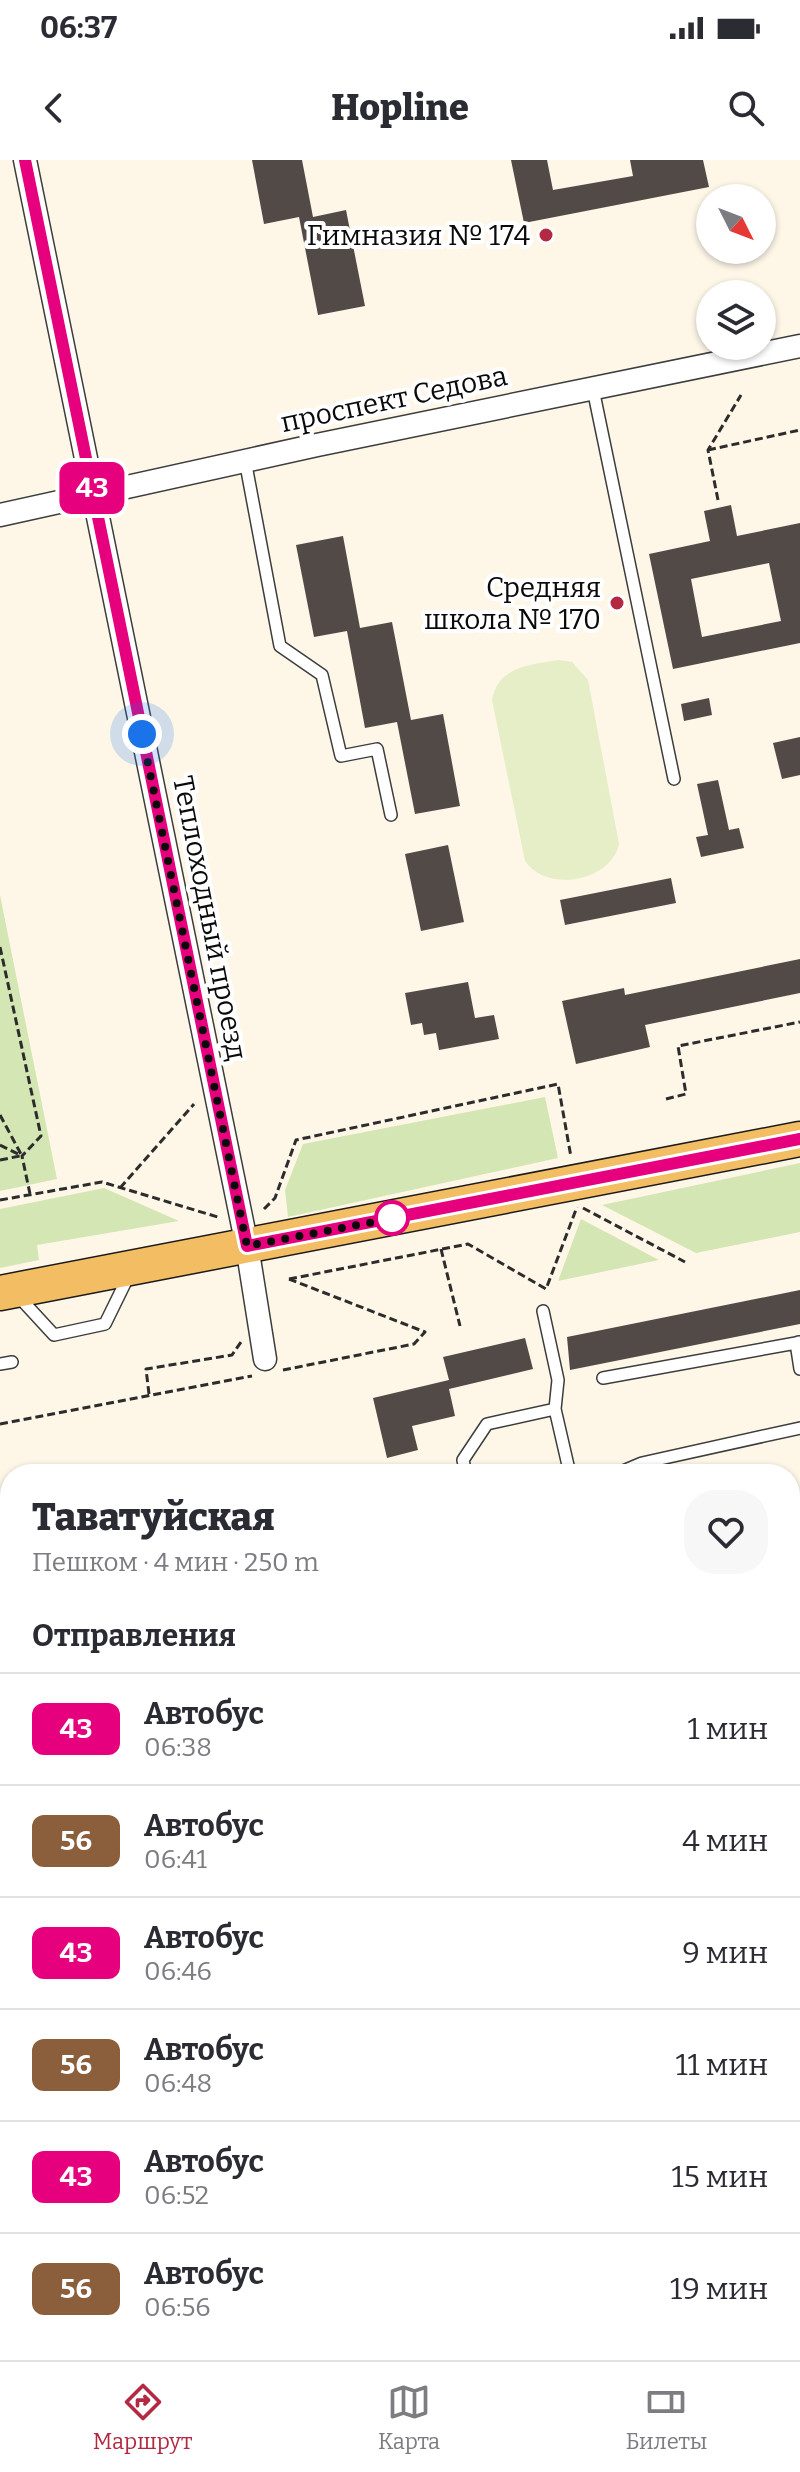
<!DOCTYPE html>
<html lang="ru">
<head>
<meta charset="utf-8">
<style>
	:root { --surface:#fff; --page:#f7f7f7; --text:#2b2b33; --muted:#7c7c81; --line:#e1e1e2; --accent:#b32941 }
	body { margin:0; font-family:Bitter,serif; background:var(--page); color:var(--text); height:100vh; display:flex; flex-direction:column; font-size:30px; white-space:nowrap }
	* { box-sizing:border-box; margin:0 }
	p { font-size:26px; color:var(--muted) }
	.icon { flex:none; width:44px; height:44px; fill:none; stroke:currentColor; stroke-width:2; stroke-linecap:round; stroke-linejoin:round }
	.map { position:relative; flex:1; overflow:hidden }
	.panel { position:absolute; left:0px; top:1304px; width:800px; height:896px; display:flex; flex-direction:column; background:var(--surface); border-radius:32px 32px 0 0; box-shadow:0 2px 6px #0004 }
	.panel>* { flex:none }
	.badge { padding:0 16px; border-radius:12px; font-size:28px; line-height:52px }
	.needle { width:52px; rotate:132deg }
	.tools { position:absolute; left:696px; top:24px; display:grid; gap:16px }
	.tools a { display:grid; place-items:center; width:80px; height:80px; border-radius:50%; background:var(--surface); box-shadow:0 2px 6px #0004; font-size:40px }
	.you { position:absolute; width:40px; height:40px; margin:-20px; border:6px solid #fff; border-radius:50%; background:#1a73e8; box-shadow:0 0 0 12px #1a73e833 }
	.map>.badge { position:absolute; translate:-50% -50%; box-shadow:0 0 0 4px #fff }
	h2 { padding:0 32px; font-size:30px; line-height:72px }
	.round { display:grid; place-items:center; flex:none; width:84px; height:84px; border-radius:32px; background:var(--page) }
	.summary { display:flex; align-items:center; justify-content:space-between; height:136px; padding:0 32px }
	h1 { font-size:38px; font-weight:800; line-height:60px }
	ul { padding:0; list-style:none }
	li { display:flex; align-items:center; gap:24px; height:112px; padding:0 32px; border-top:2px solid var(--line) }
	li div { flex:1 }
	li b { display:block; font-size:30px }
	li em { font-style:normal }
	li .badge { min-width:88px; font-weight:700; text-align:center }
	.status { display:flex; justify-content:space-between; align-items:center; height:56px; padding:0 40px; background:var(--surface); direction:ltr }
	.status svg { height:22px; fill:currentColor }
	header { display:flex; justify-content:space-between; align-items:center; height:104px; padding:0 32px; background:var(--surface); font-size:36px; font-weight:800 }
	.tabs { display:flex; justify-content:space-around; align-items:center; height:112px; border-top:2px solid var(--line); background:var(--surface); font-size:22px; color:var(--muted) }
	.tabs a { display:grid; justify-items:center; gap:4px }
	.tabs .selected { color:var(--accent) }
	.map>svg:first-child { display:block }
	.green { fill:#d4e6b4 }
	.pitch { fill:#e5eec6 }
	.building { fill:#524a47; fill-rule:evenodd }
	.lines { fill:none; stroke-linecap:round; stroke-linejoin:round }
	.service-casing { stroke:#3d3d3d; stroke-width:14 }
	.minor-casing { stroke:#3d3d3d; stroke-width:25 }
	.primary-casing { stroke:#1b1b1b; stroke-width:37 }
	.path { stroke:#2c2c2c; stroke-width:3; stroke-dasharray:8 4; stroke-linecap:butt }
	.service { stroke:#fff; stroke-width:11 }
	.minor { stroke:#fff; stroke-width:22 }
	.primary { stroke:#f3bd63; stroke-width:34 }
	.tram { stroke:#b32941; stroke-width:2 }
	.line-casing { stroke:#fff; stroke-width:18 }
	.line { stroke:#e6007e; stroke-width:12 }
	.walk { stroke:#0a0a0a; stroke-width:8; stroke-dasharray:0 14.4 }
	.poi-dot { fill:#b32941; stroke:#fff; stroke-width:3 }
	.stop-dot { fill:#fff; stroke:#e6007e; stroke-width:4 }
	.labels { text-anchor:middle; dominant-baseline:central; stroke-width:8; stroke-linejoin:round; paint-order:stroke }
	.poi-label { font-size:28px; fill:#0a0a0a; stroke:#fff; text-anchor:end }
	.street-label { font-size:28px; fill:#0a0a0a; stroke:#fff }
</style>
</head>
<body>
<div class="status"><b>06:37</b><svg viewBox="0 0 49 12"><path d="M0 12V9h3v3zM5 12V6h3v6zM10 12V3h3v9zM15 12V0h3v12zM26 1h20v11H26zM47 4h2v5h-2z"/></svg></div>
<header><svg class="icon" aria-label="back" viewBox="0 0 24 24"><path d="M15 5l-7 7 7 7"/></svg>Hopline<svg class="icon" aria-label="search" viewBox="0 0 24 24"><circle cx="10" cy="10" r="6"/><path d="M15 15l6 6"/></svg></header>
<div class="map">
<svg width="800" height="2200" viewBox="0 0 800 2200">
	<rect width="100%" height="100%" fill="#fef7e8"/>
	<path class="green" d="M0 735 57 1019 0 1031Z
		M545 937 558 998 288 1057 285 1030 303 984Z
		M800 1003V1072L696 1093 602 1045Z
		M104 1028 179 1061 37 1085 39 1100 0 1108V1049Z
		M581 1059 659 1100 558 1121Z"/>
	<path class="pitch" d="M559 500 572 502 588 520 619 684C611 722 546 733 525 701L492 540C498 506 529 505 559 500Z"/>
	<path class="building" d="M252 0H302L313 57 346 50 365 146 318 155 299 57 264 64Z
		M511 0H547L553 30 633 16 630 0H703L709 27 524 63Z
		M731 345 737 376 800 363V483L673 509 649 394 710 381 704 351ZM769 403 781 461 702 477 691 419Z
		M343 376 360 468 392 462 411 560 443 554 460 646 415 654 397 562 365 568 347 471 314 477 296 385Z
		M709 538 712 555 684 561 681 544Z
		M800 577V615L782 619 773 583Z
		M718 620 729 670 739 668 744 688 701 697 696 677 708 675 697 624Z
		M448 685 464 762 421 771 405 694Z
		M671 718 676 743 565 765 560 740Z
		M800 799V833L645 865 650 887 576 904 562 841 624 828 625 835Z
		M468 822 475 858 494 855 499 879 439 890 436 873 424 875 422 863 411 865 405 833Z
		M800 1130V1164L570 1210 567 1177Z
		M525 1178 533 1209 449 1229 455 1256 412 1266 418 1290 387 1298 373 1238 449 1220 443 1197Z
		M0 1410 10 1418V1585L2 1594Z
		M800 2131V2200H788L790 2133Z
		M655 2190H676L688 2200H647Z"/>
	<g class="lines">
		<g class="service-casing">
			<path id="service" d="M593 229 674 619
				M245 300 280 486 322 515 341 596 377 589 391 655
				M19 1137 54 1175 105 1164 129 1115
				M543 1151 558 1220 555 1249 570 1314
				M799 1182 796 1183 800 1209
				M0 1204 12 1202
				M603 1218 796 1183
				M466 1314 463 1300 487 1264 555 1249
				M616 1314 642 1303 800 1268
				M0 1365 10 1366
				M790 1602 800 1597
				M790 1658 794 1667
				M790 2085 794 2108 800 2107
				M0 2093 10 2091"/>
		</g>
		<g class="minor-casing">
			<path id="minor" d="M25 0 247 1086 265 1199
				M0 355 317 285 800 186
				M0 1915 10 1926
				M81 2190V2200
				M320 2200 323 2190"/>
		</g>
		<g class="primary-casing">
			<path id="primary" d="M0 1133 800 979
				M0 1777 10 1785
				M0 1836 10 1844
				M437 2190 449 2200
				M512 2190 525 2200"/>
		</g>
		<path class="path" d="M708 290 800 270
			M718 340 708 290 741 235
			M0 787 41 976 22 996 30 1034
			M666 939 686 934 678 886 800 862
			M0 955 22 996
			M0 985 22 996
			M0 1000 20 996
			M120 1028 194 944
			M0 1040 102 1022 221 1058
			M583 1048 685 1102
			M264 1049 275 1038 296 980 558 924 571 997
			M441 1089 460 1166
			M289 1119 468 1084 546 1129 577 1047
			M283 1210 414 1184 425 1172 289 1119
			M149 1234 146 1209 232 1195 241 1182
			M0 1264 252 1216
			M790 1558 800 1555
			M0 1958 10 1969
			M30 2190 31 2200"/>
		<use href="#service" class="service"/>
		<use href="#minor" class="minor"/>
		<use href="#primary" class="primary"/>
		<path class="tram" d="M0 1717 10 1725
			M558 2190 570 2200
			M579 2190 591 2200"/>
	</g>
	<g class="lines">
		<g class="line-casing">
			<path id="line" d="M25 0 247 1086 800 979"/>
		</g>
		<use href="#line" class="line"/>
		<path class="walk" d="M142 574 247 1086 400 1057 392 1058"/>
	</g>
	<g class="poi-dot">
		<circle cx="546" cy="75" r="8"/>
		<circle cx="617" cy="443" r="8"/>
	</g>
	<circle class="stop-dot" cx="392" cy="1058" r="16"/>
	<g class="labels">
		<g class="poi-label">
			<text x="530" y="75">Гимназия № 174</text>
			<text x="601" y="427">Средняя<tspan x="601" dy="32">школа № 170</tspan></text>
		</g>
		<g class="street-label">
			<text transform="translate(394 239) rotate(-12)">проспект Седова</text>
			<text transform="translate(210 758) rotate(79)">Теплоходный проезд</text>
		</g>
	</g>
</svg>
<div class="tools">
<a><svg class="needle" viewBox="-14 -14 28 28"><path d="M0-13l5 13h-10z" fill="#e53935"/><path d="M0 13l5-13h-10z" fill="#7c7c81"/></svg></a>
<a><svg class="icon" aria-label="layers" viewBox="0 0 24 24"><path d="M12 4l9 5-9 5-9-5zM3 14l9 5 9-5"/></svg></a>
</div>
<div class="you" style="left:142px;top:574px"></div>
<b class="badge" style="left:92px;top:328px;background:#e6007e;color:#fff">43</b>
<section class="panel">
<div class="summary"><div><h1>Таватуйская</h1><p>Пешком · 4 мин · 250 m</p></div><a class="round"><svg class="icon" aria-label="heart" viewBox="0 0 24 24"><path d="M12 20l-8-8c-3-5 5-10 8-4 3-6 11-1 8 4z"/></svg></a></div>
<h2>Отправления</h2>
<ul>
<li><span class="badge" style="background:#e6007e;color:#fff">43</span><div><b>Автобус</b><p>06:38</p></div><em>1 мин</em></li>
<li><span class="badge" style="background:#8b5e3c;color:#fff">56</span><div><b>Автобус</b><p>06:41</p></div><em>4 мин</em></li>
<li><span class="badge" style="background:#e6007e;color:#fff">43</span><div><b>Автобус</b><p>06:46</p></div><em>9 мин</em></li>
<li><span class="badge" style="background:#8b5e3c;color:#fff">56</span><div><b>Автобус</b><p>06:48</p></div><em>11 мин</em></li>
<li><span class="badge" style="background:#e6007e;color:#fff">43</span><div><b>Автобус</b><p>06:52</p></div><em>15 мин</em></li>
<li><span class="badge" style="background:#8b5e3c;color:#fff">56</span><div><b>Автобус</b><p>06:56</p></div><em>19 мин</em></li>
</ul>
</section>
</div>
<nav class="tabs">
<a class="selected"><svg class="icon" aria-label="directions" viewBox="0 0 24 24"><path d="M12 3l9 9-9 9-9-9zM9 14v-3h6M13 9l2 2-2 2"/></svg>Маршрут</a>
<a><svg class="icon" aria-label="map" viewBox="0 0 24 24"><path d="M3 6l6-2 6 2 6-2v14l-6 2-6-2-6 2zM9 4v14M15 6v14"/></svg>Карта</a>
<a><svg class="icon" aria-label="tickets" viewBox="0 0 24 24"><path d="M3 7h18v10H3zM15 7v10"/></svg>Билеты</a>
</nav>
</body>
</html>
